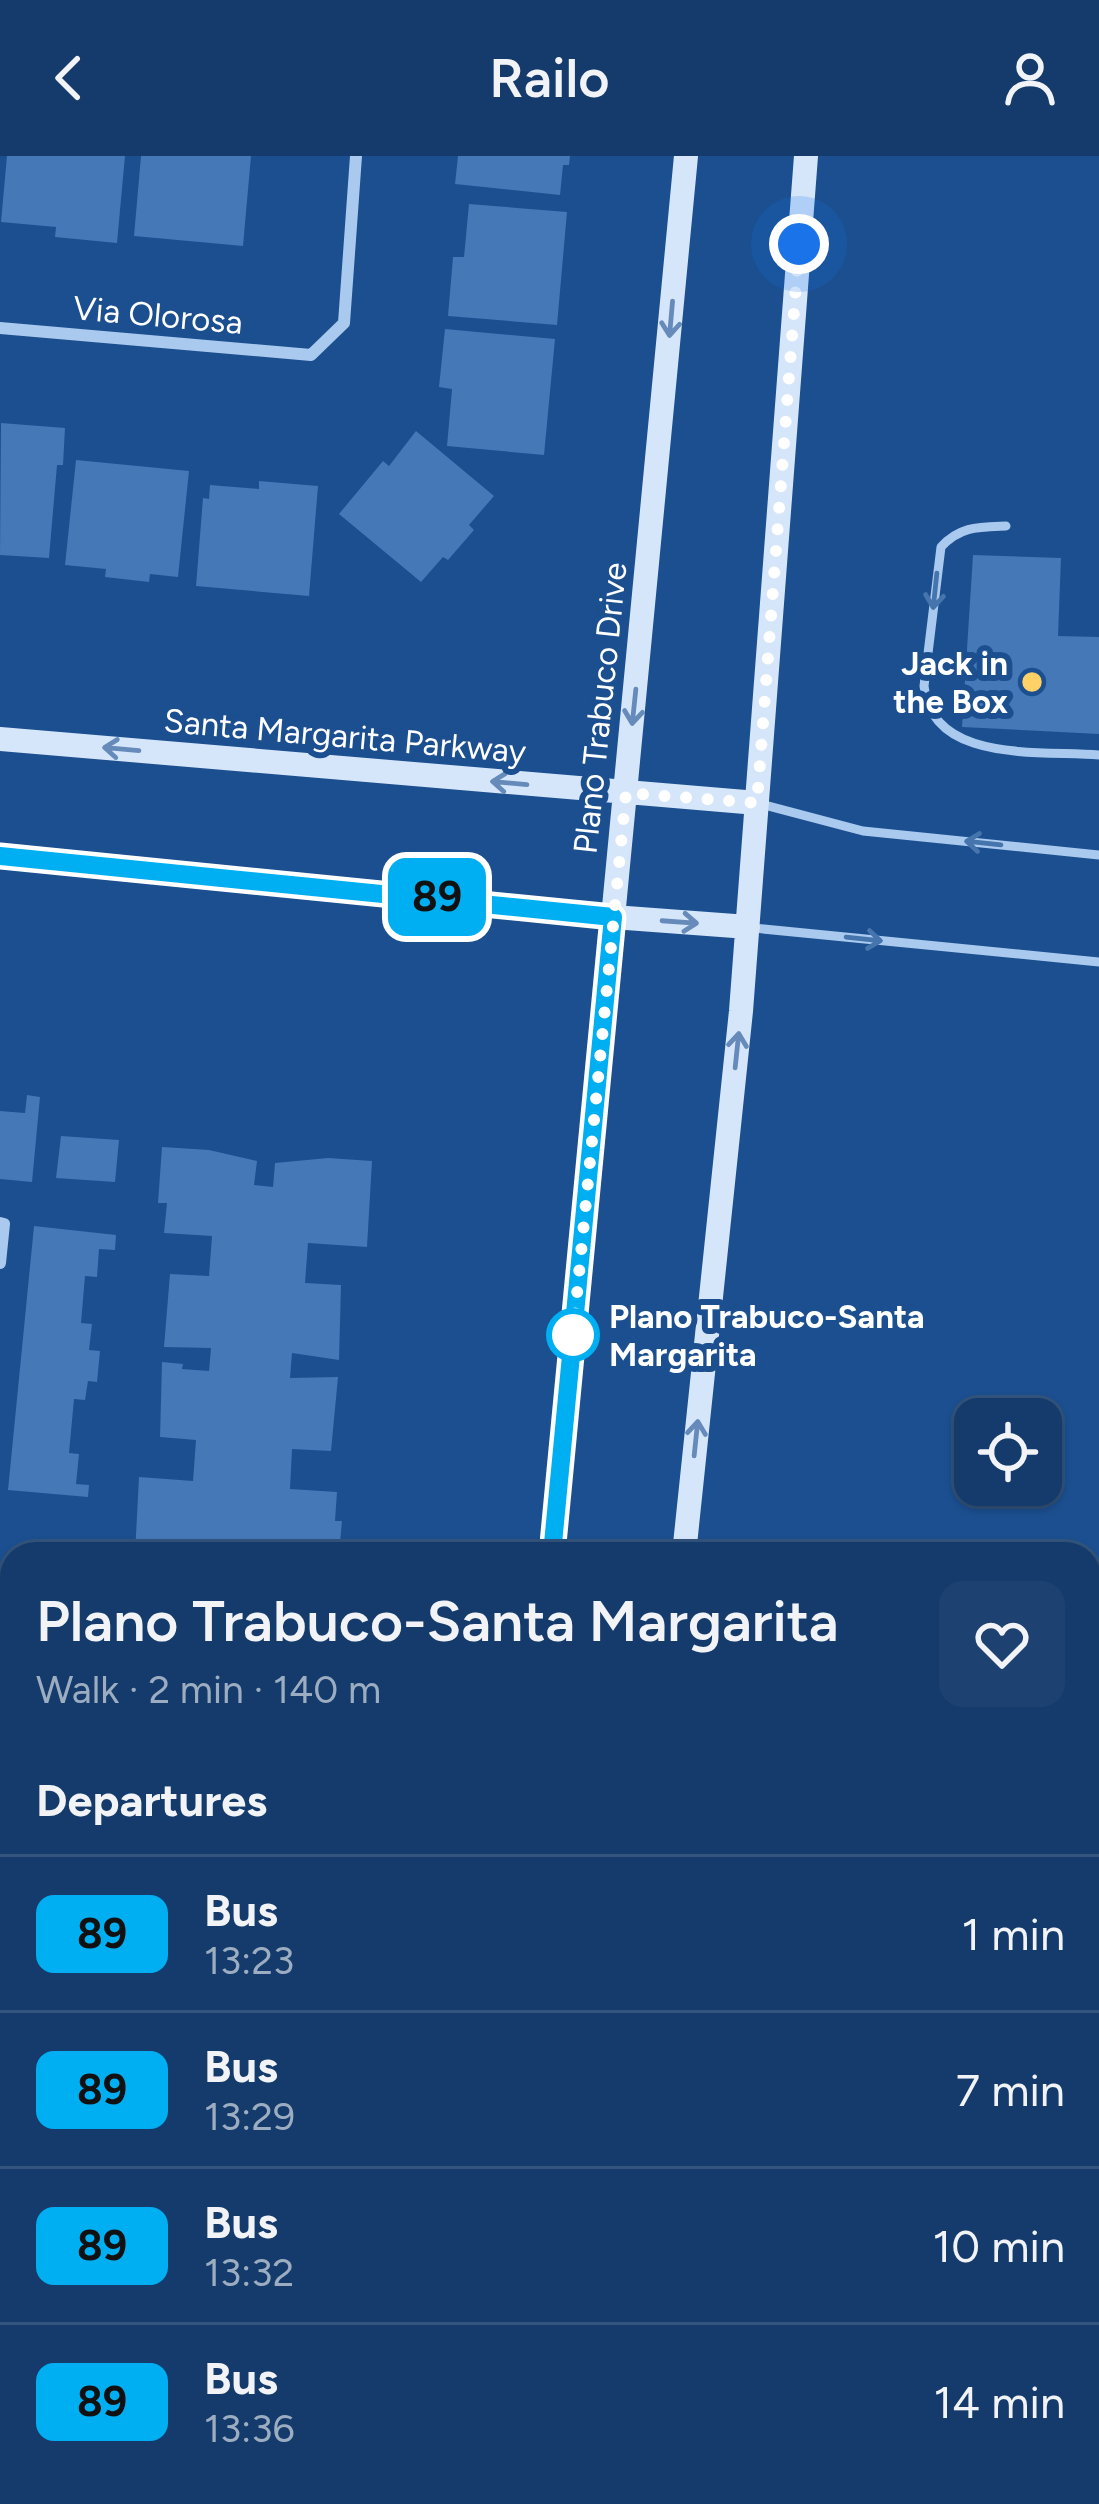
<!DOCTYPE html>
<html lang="en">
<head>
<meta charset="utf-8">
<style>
	:root { --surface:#143b6b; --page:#1d4271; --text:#f1f3f6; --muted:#9dadc1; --line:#33557e }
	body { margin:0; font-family:Figtree,sans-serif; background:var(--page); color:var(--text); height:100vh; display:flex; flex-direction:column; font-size:45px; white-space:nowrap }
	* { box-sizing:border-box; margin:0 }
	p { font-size:39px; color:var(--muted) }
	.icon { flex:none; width:66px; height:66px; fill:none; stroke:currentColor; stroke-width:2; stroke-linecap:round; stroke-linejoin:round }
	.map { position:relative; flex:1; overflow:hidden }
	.side { position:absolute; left:0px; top:1386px; width:1101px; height:963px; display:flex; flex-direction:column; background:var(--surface); border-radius:36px 36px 0 0; box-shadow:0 3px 9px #0004,0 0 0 3px var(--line) }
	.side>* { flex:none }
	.badge { padding:0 24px; border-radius:18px; font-size:42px; line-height:78px }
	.fabs { position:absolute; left:954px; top:1242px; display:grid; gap:24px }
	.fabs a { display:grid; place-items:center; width:108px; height:108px; border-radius:24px; background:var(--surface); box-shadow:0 3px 9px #0004,0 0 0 3px var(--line); font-size:60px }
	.you { position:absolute; width:60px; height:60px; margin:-30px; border:9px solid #fff; border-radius:50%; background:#1a73e8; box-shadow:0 0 0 18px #1a73e833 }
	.map>.badge { position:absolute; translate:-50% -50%; box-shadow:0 0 0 6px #fff }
	h2 { padding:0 36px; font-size:45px; line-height:108px }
	.round { display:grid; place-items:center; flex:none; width:126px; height:126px; border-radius:24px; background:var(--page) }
	.head { display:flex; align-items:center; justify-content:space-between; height:204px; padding:0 36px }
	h1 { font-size:57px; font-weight:600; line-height:90px }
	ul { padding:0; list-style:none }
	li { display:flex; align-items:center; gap:36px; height:156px; padding:0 36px; border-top:3px solid var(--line) }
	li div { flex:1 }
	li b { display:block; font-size:45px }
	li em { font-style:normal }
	li .badge { min-width:132px; font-weight:700; text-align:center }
	header { display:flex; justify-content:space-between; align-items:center; height:156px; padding:0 36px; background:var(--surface); font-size:54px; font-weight:600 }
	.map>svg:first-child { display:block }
	.building { fill:#4478b7 }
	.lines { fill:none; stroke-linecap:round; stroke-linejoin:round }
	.service { stroke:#a9c9ee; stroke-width:9 }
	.minor { stroke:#a9c9ee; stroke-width:12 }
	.secondary { stroke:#d6e6fa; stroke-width:24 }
	.oneway { stroke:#668bba }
	.oneway2 { stroke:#4674ac }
	.line-casing { stroke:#fff; stroke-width:27 }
	.line { stroke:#00aff2; stroke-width:18 }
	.walk { stroke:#fff; stroke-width:12; stroke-dasharray:0 21.6 }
	.poi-dot { fill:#ffd166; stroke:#1b4f8f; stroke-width:4.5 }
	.stop-dot { fill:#fff; stroke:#00aff2; stroke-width:6 }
	.labels { text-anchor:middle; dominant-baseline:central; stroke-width:12; stroke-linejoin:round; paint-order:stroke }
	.street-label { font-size:33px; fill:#fff; stroke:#1b4f8f }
	.poi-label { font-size:33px; font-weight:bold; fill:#fff; stroke:#1b4f8f; text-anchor:end }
	.stop-label { font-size:33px; font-weight:bold; fill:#fff; stroke:#1b4f8f; text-anchor:start }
</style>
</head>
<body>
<header><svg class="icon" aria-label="back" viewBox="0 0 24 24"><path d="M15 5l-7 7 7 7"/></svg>Railo<svg class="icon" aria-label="person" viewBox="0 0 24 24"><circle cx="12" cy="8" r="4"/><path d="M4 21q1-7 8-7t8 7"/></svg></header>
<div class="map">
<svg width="1099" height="2348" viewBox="0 0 1099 2348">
	<rect width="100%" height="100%" fill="#1b4f8f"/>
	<path class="building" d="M7 0H125L117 87 55 81 56 71 1 66Z
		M141 0H251L243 90 134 80Z
		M458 0H570L569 9H563L560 39 455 28Z
		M469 48 567 56 557 169 448 160 453 101H464Z
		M445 173 555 183 544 299 447 290 452 233 439 231Z
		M1 267 65 272 63 309H57L49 402 0 399Z
		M416 275 494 340 469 369 474 374 448 404 443 401 421 426 339 358 383 305 389 310Z
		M76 304 189 315 178 421 150 418 149 426 105 421 106 413 65 409Z
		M259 325 318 330 309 440 196 430 203 342 209 343 210 329 259 333Z
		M973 399 1061 402 1058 480 1099 481V578L962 571Z
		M27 939 40 941 32 1026 0 1023V955L25 957Z
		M61 980 119 984 115 1026 56 1022Z
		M162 991 209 994 257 1005 254 1029 273 1031 275 1007 328 1002 372 1005 367 1091 308 1087 305 1127 341 1129 339 1204 292 1197 290 1222 338 1221 331 1295 292 1293 290 1333 337 1336 335 1365H342L339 1398H135L139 1321 193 1325 196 1284 160 1281 162 1206 183 1208 182 1213 209 1215 211 1192 164 1191 170 1118 209 1120 212 1080 164 1077 167 1047H158Z
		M34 1070 116 1079 115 1094 99 1093 97 1121 85 1120 81 1167 92 1168 89 1194 100 1195 97 1226 88 1225 85 1244 74 1243 69 1297 79 1298 76 1328 89 1329 88 1341 8 1334Z
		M0 1457 9 1458 8 1468H12V1527L0 1523Z"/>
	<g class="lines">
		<path class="service" d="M1006 370C979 371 960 370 941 391L924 530C932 608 1040 594 1099 599
			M761 648 863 675 1099 699
			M753 772 1099 806
			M1089 2325 1099 2347"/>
		<path class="minor" d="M0 172 311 199 344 167 356 0
			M0 1067 4 1068 0 1107
			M0 1565 12 1566
			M0 1756 12 1757
			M1089 2303 1099 2300
			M0 2344 52 2348
			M933 2348 976 2337"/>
		<path class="secondary" d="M0 583 757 647
			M0 700 613 761 748 771
			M552 1398 686 0
			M684 1398 741 855 806 0
			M459 2348 460 2337
			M586 2348 587 2337"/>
	</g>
	<defs><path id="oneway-shaft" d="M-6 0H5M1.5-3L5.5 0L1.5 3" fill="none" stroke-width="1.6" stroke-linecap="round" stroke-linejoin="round" transform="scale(3)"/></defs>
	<g class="oneway">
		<use href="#oneway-shaft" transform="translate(671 163) rotate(95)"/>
		<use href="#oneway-shaft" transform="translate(634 551) rotate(96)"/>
		<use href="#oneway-shaft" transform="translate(121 593) rotate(-175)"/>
		<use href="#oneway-shaft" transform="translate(509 627) rotate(-175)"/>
		<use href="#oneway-shaft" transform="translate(680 766) rotate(4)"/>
		<use href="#oneway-shaft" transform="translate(737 894) rotate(-84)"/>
		<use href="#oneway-shaft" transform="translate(696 1282) rotate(-84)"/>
	</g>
	<g class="oneway2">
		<use href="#oneway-shaft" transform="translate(935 435) rotate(96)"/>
		<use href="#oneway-shaft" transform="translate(983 687) rotate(-174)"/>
		<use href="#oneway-shaft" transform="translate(864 783) rotate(6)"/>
	</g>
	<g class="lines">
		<g class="line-casing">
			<path id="line" d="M0 700 613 761 552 1398"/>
		</g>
		<use href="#line" class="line"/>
		<path class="walk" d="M573 1179 626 637 757 647 799 88"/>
	</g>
	<circle class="poi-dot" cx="1032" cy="526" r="12"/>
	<circle class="stop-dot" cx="573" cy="1179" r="24"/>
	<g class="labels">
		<g class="street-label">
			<text transform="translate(158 159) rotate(5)">Via Olorosa</text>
			<text transform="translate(600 552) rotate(-84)">Plano Trabuco Drive</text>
			<text transform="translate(345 580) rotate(5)">Santa Margarita Parkway</text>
		</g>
		<g class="poi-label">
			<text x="1008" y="507">Jack in<tspan x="1008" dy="38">the Box</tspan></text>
		</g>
		<g class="stop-label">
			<text x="609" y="1160">Plano Trabuco-Santa<tspan x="609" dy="38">Margarita</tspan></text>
		</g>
	</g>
</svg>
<div class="fabs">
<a><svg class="icon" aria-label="locate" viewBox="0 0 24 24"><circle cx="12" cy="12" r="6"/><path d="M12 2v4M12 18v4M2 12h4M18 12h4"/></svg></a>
</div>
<div class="you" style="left:799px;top:88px"></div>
<b class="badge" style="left:437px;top:741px;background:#00aff2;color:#111">89</b>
<section class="side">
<div class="head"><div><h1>Plano Trabuco-Santa Margarita</h1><p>Walk · 2 min · 140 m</p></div><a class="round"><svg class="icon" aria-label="heart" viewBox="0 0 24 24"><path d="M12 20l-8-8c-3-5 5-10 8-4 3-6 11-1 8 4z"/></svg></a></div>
<h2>Departures</h2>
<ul>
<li><span class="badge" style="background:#00aff2;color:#111">89</span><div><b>Bus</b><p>13:23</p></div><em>1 min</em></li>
<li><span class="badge" style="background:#00aff2;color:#111">89</span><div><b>Bus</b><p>13:29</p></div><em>7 min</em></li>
<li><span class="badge" style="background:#00aff2;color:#111">89</span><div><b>Bus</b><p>13:32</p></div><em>10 min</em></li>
<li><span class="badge" style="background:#00aff2;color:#111">89</span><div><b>Bus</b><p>13:36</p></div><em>14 min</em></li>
</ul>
</section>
</div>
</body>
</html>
